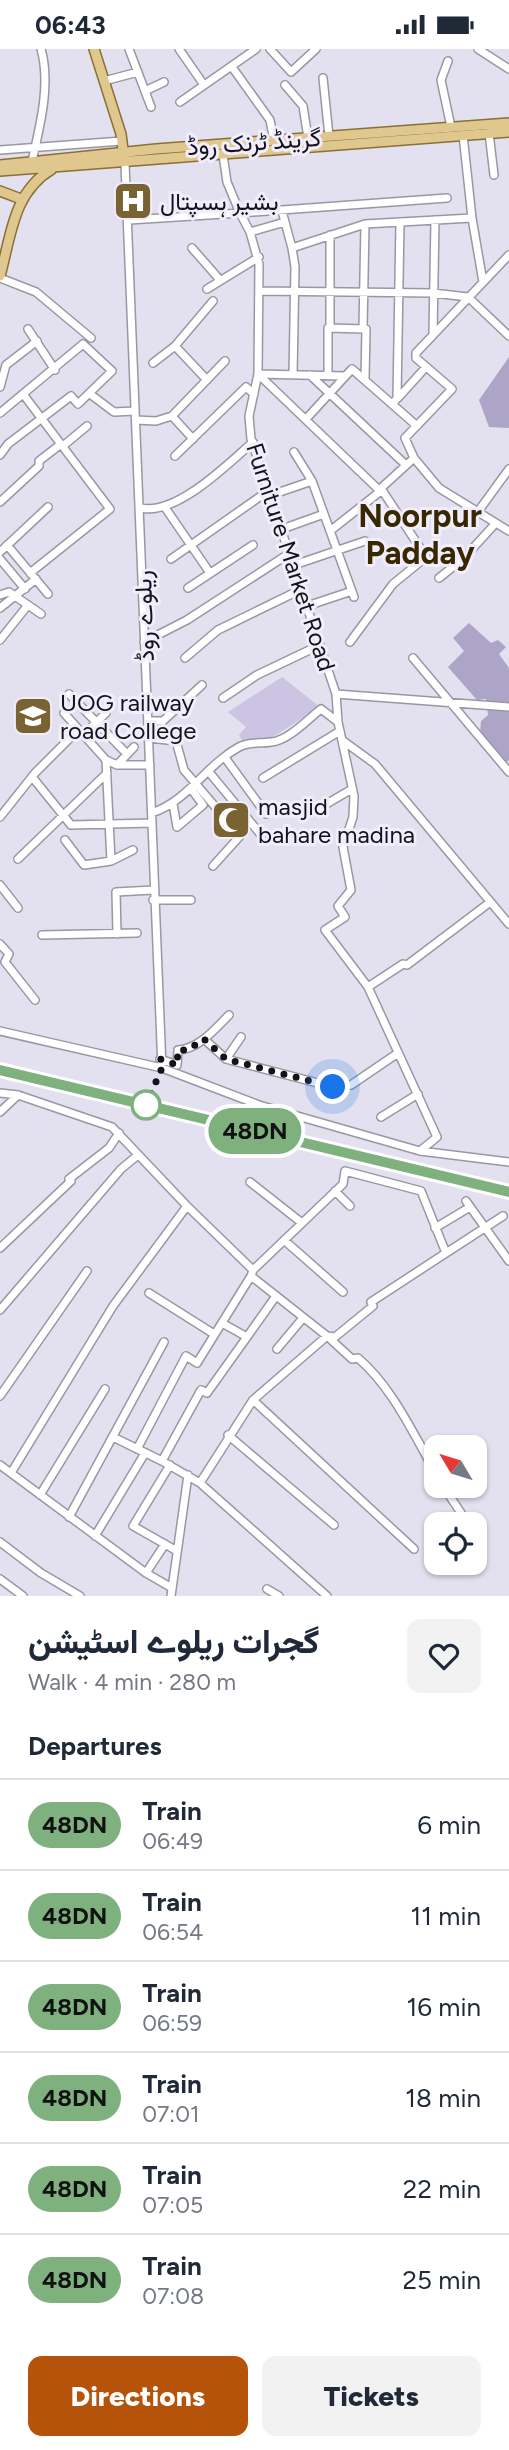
<!DOCTYPE html>
<html lang="en">
<head>
<meta charset="utf-8">
<style>
	:root { --surface:#fff; --page:#f2f2f3; --text:#1f2937; --muted:#747a83; --line:#e0e1e3; --accent:#b45309 }
	body { margin:0; font-family:Figtree,Vazirmatn,sans-serif; background:var(--page); color:var(--text); height:100vh; display:flex; flex-direction:column; font-size:26px; white-space:nowrap }
	* { box-sizing:border-box; margin:0 }
	p { font-size:23px; color:var(--muted) }
	.icon { flex:none; width:38px; height:38px; fill:none; stroke:currentColor; stroke-width:2; stroke-linecap:round; stroke-linejoin:round }
	.map { position:relative; height:1547px; overflow:hidden }
	.drawer { display:flex; flex-direction:column; background:var(--surface); flex:1 }
	.drawer>* { flex:none }
	.badge { padding:0 14px; border-radius:23px; font-size:24px; line-height:46px }
	.needle { width:46px; rotate:308deg }
	.controls { position:absolute; left:424px; top:1386px; display:grid; gap:14px }
	.controls a { display:grid; place-items:center; width:63px; height:63px; border-radius:14px; background:var(--surface); box-shadow:0 2px 5px #0004; font-size:35px }
	.you { position:absolute; width:35px; height:35px; margin:-18px; border:5px solid #fff; border-radius:50%; background:#1a73e8; box-shadow:0 0 0 10px #1a73e833 }
	.map>.badge { position:absolute; translate:-50% -50%; box-shadow:0 0 0 4px #fff }
	h2 { padding:0 28px; font-size:26px; line-height:63px }
	.round { display:grid; place-items:center; flex:none; width:74px; height:74px; border-radius:14px; background:var(--page) }
	.summary { display:flex; align-items:center; justify-content:space-between; height:119px; padding:0 28px }
	h1 { font-size:33px; font-weight:800; line-height:52px }
	.action { display:flex; gap:14px; margin-top:auto; padding:14px 28px }
	.action a { flex:1; height:80px; border-radius:14px; background:var(--accent); color:#fff; font-size:28px; font-weight:800; line-height:80px; text-align:center }
	.action a+a { background:var(--page); color:var(--text) }
	ul { padding:0; list-style:none }
	li { display:flex; align-items:center; gap:21px; height:91px; padding:0 28px; border-top:2px solid var(--line) }
	li div { flex:1 }
	li b { display:block; font-size:26px }
	li em { font-style:normal }
	li .badge { min-width:77px; font-weight:700; text-align:center }
	.status { display:flex; justify-content:space-between; align-items:center; height:49px; padding:0 35px; background:var(--surface); direction:ltr }
	.status svg { height:19px; fill:currentColor }
	.map>svg:first-child { display:block }
	.green { fill:#cbc4e2 }
	.water { fill:#ada5c8 }
	.lines { fill:none; stroke-linecap:round; stroke-linejoin:round }
	.minor-casing { stroke:#9a97a4; stroke-width:10 }
	.major-casing { stroke:#8a7034; stroke-width:12 }
	.minor { stroke:#fff; stroke-width:7 }
	.major { stroke:#dfc78e; stroke-width:9 }
	.rail { stroke:#5a5961; stroke-width:2; stroke-dasharray:10 5; stroke-linecap:butt }
	.line-casing { stroke:#fff; stroke-width:16 }
	.line { stroke:#7fb17f; stroke-width:10 }
	.walk { stroke:#141318; stroke-width:7; stroke-dasharray:0 12.6 }
	.stop-dot { fill:#fff; stroke:#7fb17f; stroke-width:3.5 }
	.labels { text-anchor:middle; dominant-baseline:central; stroke-width:6; stroke-linejoin:round; paint-order:stroke }
	.street-label { font-size:24px; fill:#141318; stroke:#f1edfc }
	.poi-label { font-size:24px; fill:#141318; stroke:#f1edfc; text-anchor:start }
	.district-label { font-size:32px; font-weight:bold; fill:#382800; stroke:#f1edfc }
</style>
</head>
<body>
<div class="status"><b>06:43</b><svg viewBox="0 0 49 12"><path d="M0 12V9h3v3zM5 12V6h3v6zM10 12V3h3v9zM15 12V0h3v12zM26 1h20v11H26zM47 4h2v5h-2z"/></svg></div>
<div class="map">
<svg width="509" height="1547" viewBox="0 0 509 1547">
	<rect width="100%" height="100%" fill="#e3e0ef"/>
	<path class="green" d="M282 628 320 658 268 691 243 693 239 686 246 678 228 663Z"/>
	<path class="water" d="M509 308V379L489 378 479 351Z
		M469 574 491 594 498 591 506 598 499 605 509 619V711L504 715 480 684 481 672 488 666 486 650 477 651 448 618 464 602 453 589Z"/>
	<g class="lines">
		<g class="minor-casing">
			<path id="minor" d="M129 0 151 58
				M179 0 204 36
				M270 0 291 23 316 0
				M478 0 509 20
				M448 12 441 31 451 78
				M232 18 270 71 274 92
				M323 29 329 87
				M104 32 138 23
				M285 36 303 57 308 89
				M145 42 164 33
				M180 53 256 0
				M489 84 494 126
				M463 86 472 169 483 233
				M0 101 122 92
				M223 106 227 133 240 164 447 149
				M32 112C40 77 51 35 41 0
				M125 115 162 1019
				M282 162 292 199
				M129 171 240 164 250 183 259 215 258 325 249 367 251 390 336 645 338 673 354 747 353 768 343 798 351 841 338 857 345 868 325 881 368 938 437 1088 420 1102
				M250 183 285 173
				M192 199 220 231
				M0 229 36 243 91 289
				M207 240 259 208
				M259 242 433 244 468 248 509 287
				M330 279V186
				M28 280 55 321
				M363 280 365 175
				M433 286 435 171
				M175 297 207 331
				M153 314 175 297 213 252
				M258 325 379 441H382L426 508 393 535 350 593
				M258 325 344 327
				M293 326 295 218 292 199 365 175 472 169
				M310 326 406 416
				M328 327V279L366 280 365 330
				M0 338 6 316 37 292
				M23 345 110 460 30 524
				M90 345 114 363 135 362
				M398 349 426 318
				M393 355 397 349 400 173
				M0 364 83 295 112 322 78 355 71 347 8 395 0 406
				M172 367 193 390
				M306 370 352 320 417 377
				M136 371 156 372 172 367 225 312
				M63 397 87 377
				M294 403 312 432 354 548
				M175 407 246 338 254 345
				M414 409 405 389 452 340 416 309V304L509 206
				M379 441 414 409 439 439 509 482
				M0 453 39 417V412L61 395
				M164 457 210 524
				M141 459C176 467 228 415 253 393
				M477 464 509 420
				M282 480 324 465
				M330 482 382 441
				M7 496 48 545
				M0 503 48 458
				M0 510 25 540
				M171 510 268 442 274 445 312 432
				M294 516 365 492
				M439 529 464 509 494 476
				M188 539 253 496
				M0 546 9 543 41 565
				M307 557 352 542
				M0 559 36 530
				M0 591 28 556
				M144 593 187 571 290 504
				M185 609 218 581 302 540
				M413 609 509 723
				M69 645 127 705
				M336 645 509 658
				M223 649 257 626 320 596
				M64 664 106 711 117 716H150
				M149 672H163L202 636
				M83 686 106 664
				M149 689 176 692 184 721 240 787 213 817
				M342 691 375 715 509 875
				M226 710 266 765
				M106 711 111 812
				M117 716 134 698
				M209 723 262 787
				M33 729 71 776 152 774
				M263 729 340 682
				M173 755 177 778 203 756 192 741
				M152 764C189 751 206 716 239 698 250 692 260 695 271 693 288 692 308 670 321 660L338 673
				M311 764 352 740
				M0 768 35 724 78 681
				M65 791 84 816 111 812 133 801
				M18 810 107 724
				M0 836 18 859
				M153 851H191
				M117 885 116 843 153 841
				M42 886 137 884
				M0 895 9 905 5 913 35 951
				M368 938 403 915 407 916 489 854
				M0 982 162 1019 259 1056 420 1102 509 1113
				M204 990 226 1010 333 1038
				M160 1010 177 1016 178 1001C199 1000 215 980 229 966
				M226 1010 241 988
				M351 1036 398 1004
				M0 1044 18 1046 112 1078 187 1157 253 1221 251 1227 327 1287 335 1288 373 1257 371 1253 446 1204 421 1142 345 1122 343 1135 253 1221
				M0 1063 18 1046
				M381 1068 418 1045
				M250 1133 302 1174
				M335 1142 350 1157
				M466 1152 509 1212
				M435 1179 470 1158
				M284 1191 343 1243
				M0 1199 71 1132 69 1130 109 1099 119 1084
				M446 1204 503 1167
				M149 1244 214 1285
				M0 1261 121 1120 138 1106
				M222 1274 247 1288 276 1247
				M277 1300 303 1269
				M0 1347 87 1222
				M253 1351 414 1500
				M228 1386 334 1476
				M113 1388 162 1412 201 1341 207 1344 247 1288
				M137 1400 186 1307 197 1314 251 1227
				M162 1412 200 1434 327 1547
				M0 1416 146 1524 172 1539
				M170 1416 133 1477 177 1502
				M11 1424 113 1257 187 1157
				M200 1434 253 1351 327 1287 352 1310 358 1309C393 1339 413 1385 436 1424
				M443 1437 461 1464 450 1475
				M40 1446 105 1340
				M69 1468 164 1293
				M95 1487 145 1404
				M0 1493 41 1524 80 1547
				M146 1524 165 1495
				M0 1530 23 1547
				M267 1540 279 1547
				M171 1547 188 1426"/>
		</g>
		<g class="major-casing">
			<path id="major" d="M94 0 121 85 124 109
				M0 116 156 100 509 74
				M0 122 509 83
				M0 142 21 150
				M0 227C11 187 13 143 52 120"/>
		</g>
		<use href="#minor" class="minor"/>
		<use href="#major" class="major"/>
		<path class="rail" d="M0 1021 509 1144"/>
	</g>
	<g class="lines">
		<g class="line-casing">
			<path id="line" d="M0 1021 509 1143"/>
		</g>
		<use href="#line" class="line"/>
		<path class="walk" d="M146 1056 162 1019 160 1010 177 1016 178 1001H188L204 990 226 1010 333 1038"/>
	</g>
	<defs>
		<g id="hospital-square" transform="scale(2.0125)"><rect x="-9" y="-9" width="18" height="18" rx="4" fill="#796333" stroke="#f1edfc"/><path d="M-5-5h3v3.5h4V-5h3V5h-3V1.5h-4V5h-3Z" fill="#fff"/></g>
		<g id="university-square" transform="scale(2.0125)"><rect x="-9" y="-9" width="18" height="18" rx="4" fill="#796333" stroke="#f1edfc"/><path d="M0-5L7-2L0 1L-7-2ZM-4 1L0 2.5L4 1V4Q0 6-4 4Z" fill="#fff"/></g>
		<g id="mosque-square" transform="scale(2.0125)"><rect x="-9" y="-9" width="18" height="18" rx="4" fill="#796333" stroke="#f1edfc"/><path d="M3.5-4.9A6 6 0 1 0 3.5 4.9A5 5 0 1 1 3.5-4.9Z" fill="#fff"/></g>
	</defs>
	<g fill-rule="evenodd">
		<use href="#hospital-square" x="133" y="152"/>
		<use href="#university-square" x="33" y="667"/>
		<use href="#mosque-square" x="231" y="771"/>
	</g>
	<circle class="stop-dot" cx="146" cy="1056" r="14"/>
	<g class="labels">
		<g class="street-label">
			<text transform="translate(254 93) rotate(-4)">گرینڈ ٹرنک روڈ</text>
			<text transform="translate(291 508) rotate(72)">Furniture Market Road</text>
			<text transform="translate(144 567) rotate(-92)">ریلوے روڈ</text>
		</g>
		<g class="poi-label">
			<text x="160" y="152">بشیر ہسپتال</text>
			<text x="60" y="653">UOG railway<tspan x="60" dy="28">road College</tspan></text>
			<text x="258" y="757">masjid<tspan x="258" dy="28">bahare madina</tspan></text>
		</g>
		<g class="district-label">
			<text x="420" y="467">Noorpur<tspan x="420" dy="37">Padday</tspan></text>
		</g>
	</g>
</svg>
<div class="controls">
<a><svg class="needle" viewBox="-14 -14 28 28"><path d="M0-13l5 13h-10z" fill="#e53935"/><path d="M0 13l5-13h-10z" fill="#747a83"/></svg></a>
<a><svg class="icon" aria-label="locate" viewBox="0 0 24 24"><circle cx="12" cy="12" r="6"/><path d="M12 2v4M12 18v4M2 12h4M18 12h4"/></svg></a>
</div>
<div class="you" style="left:333px;top:1038px"></div>
<b class="badge" style="left:255px;top:1082px;background:#7fb17f;color:#111">48DN</b>
</div>
<section class="drawer">
<div class="summary"><div><h1>گجرات ریلوے اسٹیشن</h1><p>Walk · 4 min · 280 m</p></div><a class="round"><svg class="icon" aria-label="heart" viewBox="0 0 24 24"><path d="M12 20l-8-8c-3-5 5-10 8-4 3-6 11-1 8 4z"/></svg></a></div>
<h2>Departures</h2>
<ul>
<li><span class="badge" style="background:#7fb17f;color:#111">48DN</span><div><b>Train</b><p>06:49</p></div><em>6 min</em></li>
<li><span class="badge" style="background:#7fb17f;color:#111">48DN</span><div><b>Train</b><p>06:54</p></div><em>11 min</em></li>
<li><span class="badge" style="background:#7fb17f;color:#111">48DN</span><div><b>Train</b><p>06:59</p></div><em>16 min</em></li>
<li><span class="badge" style="background:#7fb17f;color:#111">48DN</span><div><b>Train</b><p>07:01</p></div><em>18 min</em></li>
<li><span class="badge" style="background:#7fb17f;color:#111">48DN</span><div><b>Train</b><p>07:05</p></div><em>22 min</em></li>
<li><span class="badge" style="background:#7fb17f;color:#111">48DN</span><div><b>Train</b><p>07:08</p></div><em>25 min</em></li>
</ul>
<div class="action"><a>Directions</a><a>Tickets</a></div>
</section>
</body>
</html>
